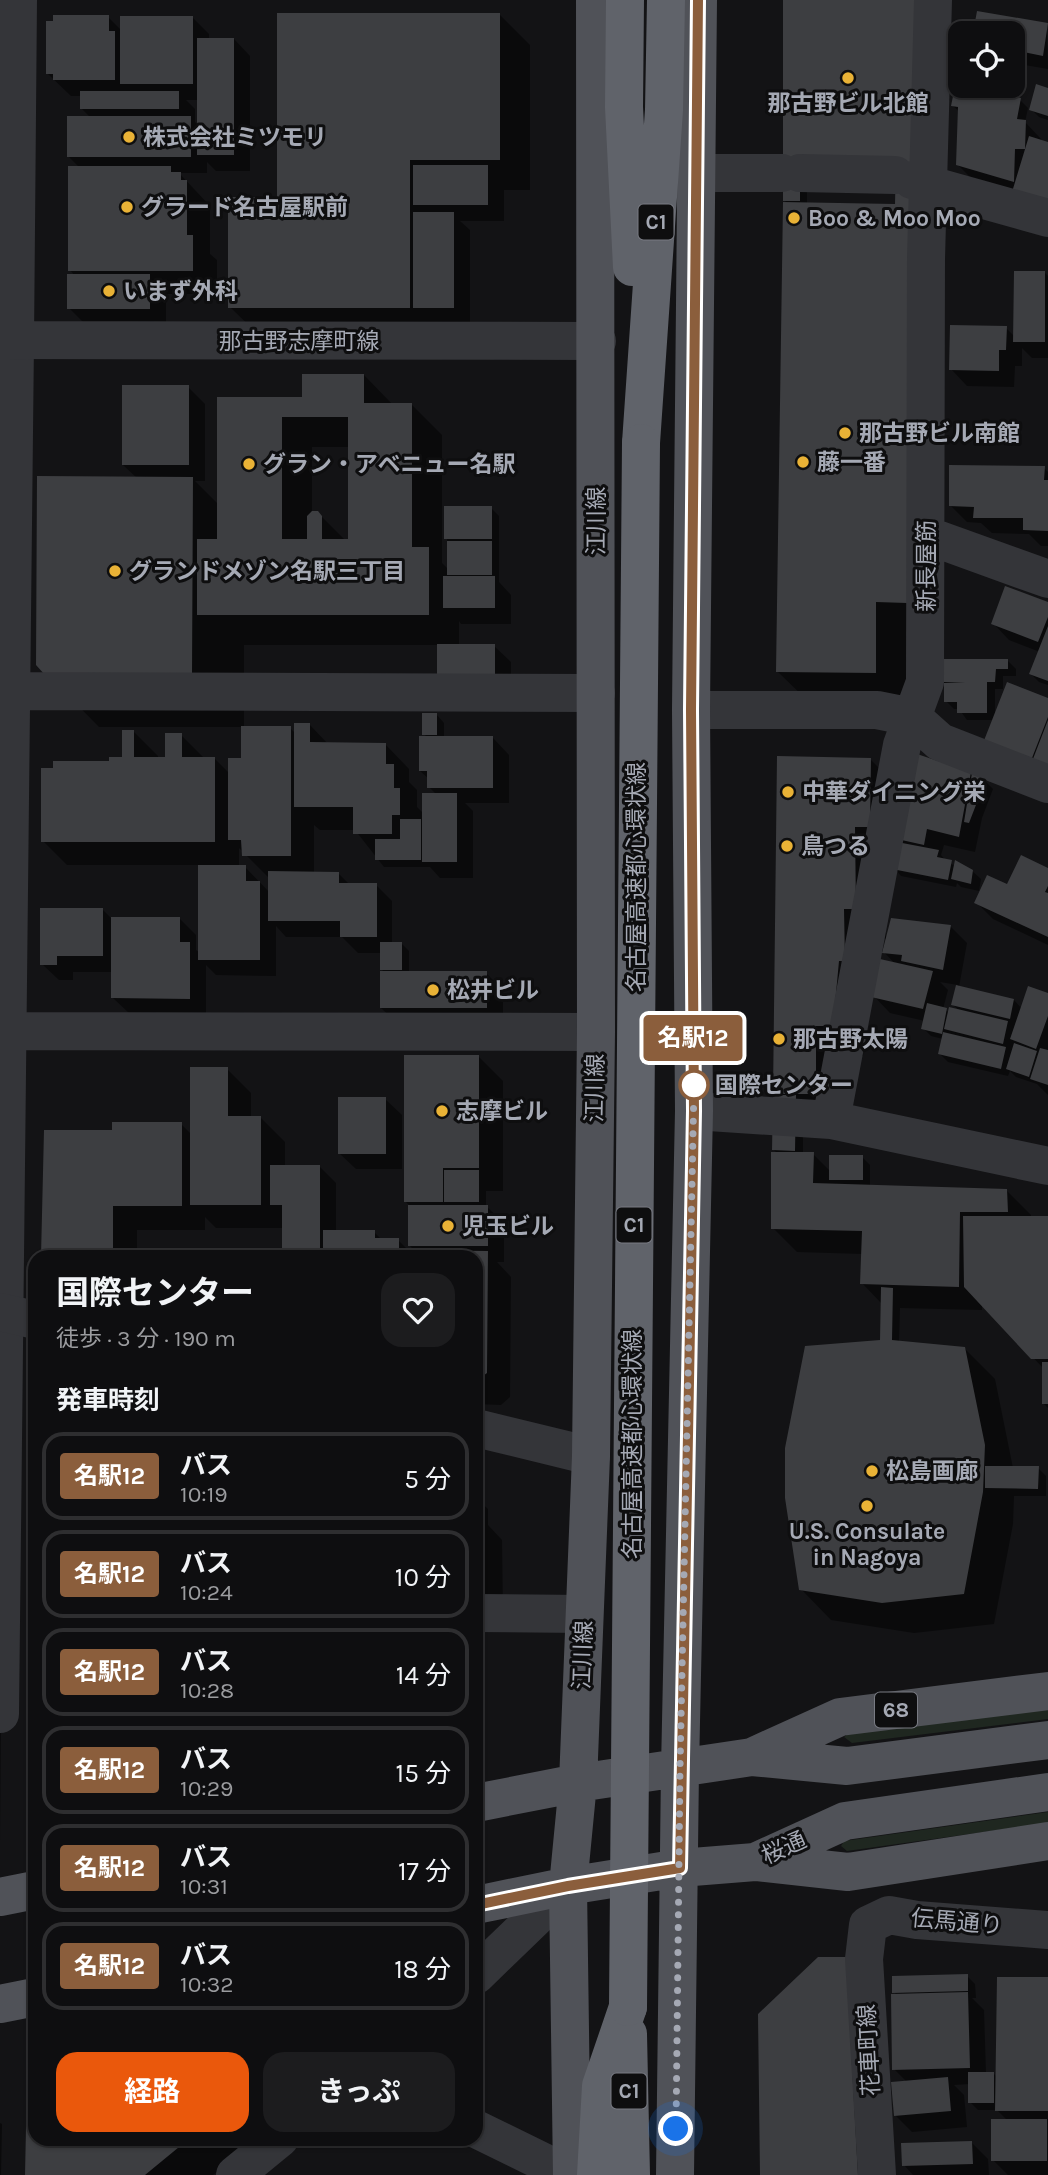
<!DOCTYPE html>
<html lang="ja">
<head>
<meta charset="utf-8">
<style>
	:root { --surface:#0e0e10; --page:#1c1c1e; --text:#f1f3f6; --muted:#9b9c9f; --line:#2e2e30; --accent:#ea580c }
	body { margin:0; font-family:Karla,"Noto Sans JP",sans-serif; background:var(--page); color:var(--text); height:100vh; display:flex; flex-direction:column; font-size:26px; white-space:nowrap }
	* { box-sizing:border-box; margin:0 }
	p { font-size:23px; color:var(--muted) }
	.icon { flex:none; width:38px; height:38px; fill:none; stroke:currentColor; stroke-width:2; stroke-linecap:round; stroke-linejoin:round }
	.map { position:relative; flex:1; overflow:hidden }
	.sheet { position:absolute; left:28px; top:1250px; width:455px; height:896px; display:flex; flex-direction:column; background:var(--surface); border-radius:21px; box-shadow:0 2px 5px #0004,0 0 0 2px var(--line) }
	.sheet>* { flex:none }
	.badge { padding:0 14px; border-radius:5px; font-size:24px; line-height:46px }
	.fabs { position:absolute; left:948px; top:21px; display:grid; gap:14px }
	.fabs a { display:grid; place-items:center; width:77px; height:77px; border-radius:14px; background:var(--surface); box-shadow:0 2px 5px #0004,0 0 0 2px var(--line); font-size:35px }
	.you { position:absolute; width:35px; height:35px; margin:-18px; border:5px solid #fff; border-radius:50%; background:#1a73e8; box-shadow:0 0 0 10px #1a73e833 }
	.map>.badge { position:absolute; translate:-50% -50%; box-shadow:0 0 0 4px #fff }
	h2 { padding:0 28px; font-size:26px; line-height:63px }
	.round { display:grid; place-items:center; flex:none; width:74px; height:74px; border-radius:21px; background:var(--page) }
	.headline { display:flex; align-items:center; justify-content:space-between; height:119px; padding:0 28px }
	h1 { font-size:33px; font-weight:700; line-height:52px }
	.button { display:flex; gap:14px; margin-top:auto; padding:14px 28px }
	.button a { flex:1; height:80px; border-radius:21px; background:var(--accent); color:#fff; font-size:28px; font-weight:700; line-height:80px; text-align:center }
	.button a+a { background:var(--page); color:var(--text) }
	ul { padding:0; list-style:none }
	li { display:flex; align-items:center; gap:21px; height:88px; margin:0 14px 10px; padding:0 14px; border:4px solid var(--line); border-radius:21px }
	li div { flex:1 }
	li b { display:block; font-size:26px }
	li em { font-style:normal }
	li .badge { min-width:77px; font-weight:700; text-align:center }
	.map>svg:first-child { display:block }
	.green { fill:#1f2720 }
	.shadow { fill:#0007; fill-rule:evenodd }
	.building { fill:#3d3e41; fill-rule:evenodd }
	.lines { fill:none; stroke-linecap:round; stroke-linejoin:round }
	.minor { stroke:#343539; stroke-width:38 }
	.tertiary { stroke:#343539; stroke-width:38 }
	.primary { stroke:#505258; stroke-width:38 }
	.motorway { stroke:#60636a; stroke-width:38 }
	.motorway-bridge { stroke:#60636a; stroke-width:38 }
	.line-casing { stroke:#fff; stroke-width:16 }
	.line { stroke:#8b5e3c; stroke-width:10 }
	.walk { stroke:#a5a9b4; stroke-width:7; stroke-dasharray:0 12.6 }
	.poi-dot { fill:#e9b236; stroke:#0e0e0f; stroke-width:2.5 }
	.stop-dot { fill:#fff; stroke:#8b5e3c; stroke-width:3.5 }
	.labels { text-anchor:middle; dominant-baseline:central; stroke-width:6; stroke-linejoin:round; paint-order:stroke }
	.shield { fill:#0e0e0f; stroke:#787a82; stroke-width:2 }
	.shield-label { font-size:21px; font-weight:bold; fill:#a5a9b4 }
	.poi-label { font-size:23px; font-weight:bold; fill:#a5a9b4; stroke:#0e0e0f; text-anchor:start }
	.street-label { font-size:23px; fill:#a5a9b4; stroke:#0e0e0f }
	.stop-label { font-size:23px; font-weight:bold; fill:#a5a9b4; stroke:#0e0e0f; text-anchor:start }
</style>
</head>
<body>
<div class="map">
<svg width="1048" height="2175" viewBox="0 0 1048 2175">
	<rect width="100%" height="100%" fill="#131315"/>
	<path class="green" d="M1048 1705V1719L852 1743 844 1737 851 1731Z
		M1048 1812V1823L847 1851 841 1846 844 1841Z"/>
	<path class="shadow" d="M786 0H948L937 633 906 632V703L809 702 778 672 788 204 784 200ZM807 178 897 186 899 206 807 204Z
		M978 13 1047 25 1048 69 1013 63V33H975Z
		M499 14 530 45V190H504V221H460L470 230V324L261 337 230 307 279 199Z
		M108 17 122 31 192 17 209 34V39H234L250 56V171H216L207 162V173H179L210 206V254L217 260V294H166V325H86L69 308 75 276 70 270 80 168 69 157 91 118 82 109V96H71L48 74ZM186 100H199V126L195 122V109Z
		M1048 90V120L1039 117 1031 109Z
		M1020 100 1028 108 1025 122 1041 139V142L1048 144V207L974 181 957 164 960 112 953 106Z
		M1044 272 1048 276V358H1032L1022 348V366H1015L1014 387 967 386 951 369 1006 328 1015 337Z
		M364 375 393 405H412L442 435V563L448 569 446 508H491L499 516V582L511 595V624H461L459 621V646H494L511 662V695L439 645H244V728H290L295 733 309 724 328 744H385L409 769V782L417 790V807L424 814 436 794 429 787V779L420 771 428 738 424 734 436 714 444 723V738H493L509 755V803H465L473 811V878H440L430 867H384L355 830H320L314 825V873H338L350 885H376L392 901V943H401L409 951V973H486L503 990V1024H398L381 1008 386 973 382 970V953H358L342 937H286L276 926V976L216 975 206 965V1015L130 1014 113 998V972H73V980H59L42 964 103 910 111 918H179L196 935V950L200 953V865H67L43 841 111 762 124 759 134 732 158 756V759H167L181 735 205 759H215L230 774 243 760V727H99L47 674 138 479 123 465 188 387 205 404V481H195L219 505V399H304ZM312 447H350V541H346L318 513H312ZM239 848 270 879V893L245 867H239Z
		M1044 468 1048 472V546H1041L1029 534 992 533 981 523 967 522 951 506Z
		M1048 604V685L1039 682 1031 674 1040 652 1009 640 993 623Z
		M1008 661 1016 669V676H1003V689H995V718L1048 700V774L994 720H967L959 709H954L946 701V685L941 681Z
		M870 759 901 790 970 774 985 781 993 789 982 818 975 852 944 845 941 855 946 861 955 866 972 871 981 879 979 891 961 887 957 883 956 887 901 876 885 857 886 939H874L875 983 896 965 884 952 892 920 951 927 967 943 959 987 1014 1000 1022 1009 1048 995V1095L1037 1084 1016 1077 1010 1071 1008 1076 948 1062 940 1054 943 1039 931 1036 923 1028 925 1021 890 1013 869 991 863 1056H846L803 1124V1154H813L831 1172 862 1157 870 1165V1186L1007 1191 1031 1215V1218H1048V1408L1043 1403 1044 1369 982 1304V1310L900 1308 899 1342 964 1348 995 1379 1013 1468H1038L1046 1476V1496H1014L1013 1524 994 1624 914 1633 831 1620 801 1589 885 1341 882 1304 862 1283 863 1254 797 1252 773 1228 778 1154 774 1150 779 1097 775 1093ZM940 982 958 985 953 1005 960 1011 950 1013 943 1009 948 990Z
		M1048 870V945L993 919 977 903Z
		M479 1057 503 1081V1191H486V1206L504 1223V1262H497L511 1277 510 1397 501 1405 476 1404V1256H284V1228H216L205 1217V1230H137V1256H43L46 1132H114L181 1124 192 1135 227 1069 251 1093V1118H261L285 1142V1166H319L336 1183V1232H374L382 1240H398L409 1251H415L410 1246V1206L405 1201Z
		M385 1099 402 1115V1169H356L339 1153Z
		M476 1498 488 1509V1525L502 1540 503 1614H476Z
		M0 1664 1 1715 0 1842Z
		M967 1976 975 1984 976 1998H972L984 2010 986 2074H994L997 2077 1048 1979V2175H1008L993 2160 1008 2121 997 2110H978L970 2102V2084L954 2085 964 2095 967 2127 912 2132 895 2115 907 2082 894 2069 897 1995 894 1992Z
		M35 2080V2138H239L247 2148 213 2175H27Z
		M0 2123 2 2124 1 2175H0Z
		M972 2143 988 2159 989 2175H913L904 2165Z"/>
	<path class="building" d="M783 0H917L907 603 876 602V673L776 672 783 202 895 204 896 157 800 156V201H783Z
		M977 11 1048 23 1043 56 1013 50V33H973Z
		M277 13H500V160H410V308H228V197H277Z
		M53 15H109V31H115V80H53V74H46V21H53Z
		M120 16H193V84H120Z
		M197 38H234V155H197Z
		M1036 84 1048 88V116L1029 110Z
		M955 86 1021 98 1017 119 1026 120 1025 149H1015L1014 182 956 165 958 107 951 106Z
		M80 91H179V109H80Z
		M67 116H191V157H67Z
		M1029 136 1048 142V203L1012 192Z
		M413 165H488V205H413Z
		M68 166H171V172H181V180H187V235H193V271H68Z
		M413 212H454V308H413Z
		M1014 271H1045V342H1013Z
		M67 274H150V309H67Z
		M950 325 1007 326 1006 350H999V371L949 370Z
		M302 374H364V403H412V547H429V615H197V539H217V397H302ZM282 417H348V539H322V516L318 511H312L307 516V539H282Z
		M122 385H189V465H122Z
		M949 465 1045 466 1044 480H1048V531L1023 530V518H973L974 507 949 506Z
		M37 476 193 477 192 676 45 675 36 665Z
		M444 506H492V539H444Z
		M447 541H492V575H447Z
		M443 576H495V608H443Z
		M1005 586 1048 602V617L1038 642 991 624Z
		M1048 626V681L1029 674Z
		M437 644H495V679H437Z
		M940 659H1008V669H996L995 682H987V713H957V702H944V683L965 682H940Z
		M1007 682 1048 698V717L1032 758 983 743Z
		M422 713H437V735H422Z
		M1048 720V770L1031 764Z
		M294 723H310V742L386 743V764H394V788H400V815H392V834H353V807H294Z
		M241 726H291V856H242L241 840H228V758H241Z
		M122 730H134V757H165V733H182V757H215V842H41V768H53V761H109V757H122Z
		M419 736H493V788H427V771H419Z
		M914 753 971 772 959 837 927 829 924 845 897 839Z
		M777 756 871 758 870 827H855L856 909H844L845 961H839L833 1026H816V1094H773Z
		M972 773 986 779 969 823 964 822Z
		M422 793H457V862H422Z
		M400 819H421V860H375V839H400Z
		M897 842 939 850 937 857 952 860 948 880 892 869Z
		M1021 855 1048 868V886L1045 892 1048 893V937L974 903 987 875 1007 884Z
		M955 860 973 870 971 884 951 879Z
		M198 865H246V881H260V960H198Z
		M268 871 339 872V883H377V937H340V921H268Z
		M40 908H103V956H57V965H40Z
		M111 917H180V942H190V999L111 998Z
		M891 918 951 925 943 970 901 961 902 955 882 953Z
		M380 942H402V970H380Z
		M880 959 933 971 923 1009 871 997Z
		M380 971H487V1008H380Z
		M956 985 1014 999 1010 1019 951 1005Z
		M1028 986 1048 993V1016L1036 1049 1010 1039Z
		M927 1003 947 1008 942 1034 921 1029Z
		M949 1007 1008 1021 1003 1044 944 1029Z
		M943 1032 1006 1047 1001 1069 938 1054Z
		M1014 1043 1037 1051 1029 1077 1006 1069Z
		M1040 1048 1048 1050V1085L1030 1079Z
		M404 1055H479V1168H443V1202H404Z
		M190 1067H228V1116H261V1205H190Z
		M773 1095H796L795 1151 772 1150Z
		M338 1097H386V1154H338Z
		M112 1122H182V1206H113V1256H41L44 1130H112Z
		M771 1152H814L813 1183 1007 1189 1008 1212H960L959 1287 860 1284 862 1231 771 1229Z
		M829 1155H863V1180H829Z
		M270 1165H320V1256H282V1205H270Z
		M444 1170H479V1202H444Z
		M408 1205H488V1246H408Z
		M963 1216H1048V1359H1031L964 1287Z
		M323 1230H375V1238H399V1256H323Z
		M407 1250 488 1251 487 1373 476 1381V1256H407Z
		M881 1287 893 1288 892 1340 965 1347 985 1445 983 1492 964 1594 882 1603 799 1590 785 1498V1448L805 1346 880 1340Z
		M1042 1362H1048V1404H1042Z
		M35 1376V1419H30L31 1379Z
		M30 1445H35V1476H30Z
		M985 1466H1039L1038 1489 985 1488Z
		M30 1499H35V1543H30Z
		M476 1514H479L480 1591H476Z
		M30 1544H35V1589L29 1586Z
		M818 1957H846L858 2175H760L758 2014Z
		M968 1974V1991L892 1993V1976Z
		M997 1977H1048V2111H995Z
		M968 1992 970 2068 892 2070 891 1994Z
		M968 2072H994V2103H968Z
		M948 2077 951 2111 894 2116 891 2082Z
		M35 2078V2138H190L145 2175H25L27 2080Z
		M991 2119H1047V2161H991Z
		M972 2141 973 2164 902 2166 901 2143Z"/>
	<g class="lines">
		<path class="minor" d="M696 173H782
			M800 173 895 175
			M912 180 1048 218
			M926 535 1048 579
			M0 691 596 693
			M691 710H877L912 717 940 742 1048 784
			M6 1031 596 1032
			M694 1111 831 1120 1048 1166
			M831 1120 902 745 925 682 926 259 933 0
			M476 1613 584 1614
			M0 1714 15 341
			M476 2129 570 2175
			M877 2175 864 1959 868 1925 889 1915 917 1920 1048 1930"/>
		<path class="tertiary" d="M0 340 597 341
			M15 341 18 0
			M0 1312 35 1320
			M476 1428 591 1456
			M476 1975 568 1886
			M235 2175 280 2138"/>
		<path class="primary" d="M754 1756 840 1717 1048 1691
			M476 1803 578 1783 752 1757 847 1766 1048 1740
			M757 1862 848 1872 1048 1841
			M0 1897 35 1890
			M476 1905 568 1886 680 1868 755 1862 845 1821 1048 1792
			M0 2004 35 1997
			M572 2175 568 1886 578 1783 591 1456 596 1032 595 0
			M675 2175 680 1769 694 1111 691 710 698 0"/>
		<path class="motorway" d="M625 0 624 107 632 267
			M641 443 664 110 666 0
			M628 2034 631 2175
			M596 2175 601 2086 628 2007"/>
		<path class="motorway-bridge" d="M628 2007 641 443"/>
	</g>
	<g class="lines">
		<g class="line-casing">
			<path id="line" d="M476 1905 568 1886 680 1868 694 1111 691 710 698 0"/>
		</g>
		<use href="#line" class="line"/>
		<path class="walk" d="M676 2129 680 1769 694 1085"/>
	</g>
	<g class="poi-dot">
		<circle cx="848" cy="78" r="7"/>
		<circle cx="129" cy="137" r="7"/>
		<circle cx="127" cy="207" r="7"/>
		<circle cx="794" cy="218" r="7"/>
		<circle cx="109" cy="291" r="7"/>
		<circle cx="845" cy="433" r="7"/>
		<circle cx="803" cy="462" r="7"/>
		<circle cx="249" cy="464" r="7"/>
		<circle cx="115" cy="571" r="7"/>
		<circle cx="788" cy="792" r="7"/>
		<circle cx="787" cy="846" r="7"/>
		<circle cx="433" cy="990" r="7"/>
		<circle cx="779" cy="1039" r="7"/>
		<circle cx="442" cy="1111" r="7"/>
		<circle cx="448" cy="1226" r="7"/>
		<circle cx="872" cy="1471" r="7"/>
		<circle cx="867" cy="1506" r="7"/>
	</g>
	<circle class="stop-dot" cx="694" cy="1085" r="14"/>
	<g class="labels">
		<g class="shield">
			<rect x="638.5" y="204.5" width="35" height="35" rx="5"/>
			<rect x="616.5" y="1207.5" width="35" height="35" rx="5"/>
			<rect x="875" y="1692.5" width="42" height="35" rx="5"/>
			<rect x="611.5" y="2073.5" width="35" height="35" rx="5"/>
		</g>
		<g class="shield-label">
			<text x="656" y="222">C1</text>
			<text x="634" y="1225">C1</text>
			<text x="896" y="1710">68</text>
			<text x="629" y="2091">C1</text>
		</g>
		<g class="poi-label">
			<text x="848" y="103" text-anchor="middle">那古野ビル北館</text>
			<text x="143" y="137">株式会社ミツモリ</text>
			<text x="141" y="207">グラード名古屋駅前</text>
			<text x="808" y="218">Boo &amp; Moo Moo</text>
			<text x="123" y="291">いまず外科</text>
			<text x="859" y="433">那古野ビル南館</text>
			<text x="817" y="462">藤一番</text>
			<text x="263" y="464">グラン・アベニュー名駅</text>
			<text x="129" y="571">グランドメゾン名駅三丁目</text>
			<text x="802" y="792">中華ダイニング栄</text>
			<text x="801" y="846">鳥つる</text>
			<text x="447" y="990">松井ビル</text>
			<text x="793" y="1039">那古野太陽</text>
			<text x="456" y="1111">志摩ビル</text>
			<text x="462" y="1226">児玉ビル</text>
			<text x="886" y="1471">松島画廊</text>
			<text x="867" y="1531" text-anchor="middle">U.S. Consulate<tspan x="867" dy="26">in Nagoya</tspan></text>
		</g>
		<g class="street-label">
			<text x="299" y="341">那古野志摩町線</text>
			<text transform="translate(596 521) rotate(-90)">江川線</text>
			<text transform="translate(926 566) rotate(-90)">新長屋筋</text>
			<text transform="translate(636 877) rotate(-90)">名古屋高速都心環状線</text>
			<text transform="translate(595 1088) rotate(-89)">江川線</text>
			<text transform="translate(632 1444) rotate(-90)">名古屋高速都心環状線</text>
			<text transform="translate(583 1655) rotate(-88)">江川線</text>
			<text transform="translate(784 1848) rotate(-24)">桜通</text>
			<text transform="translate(957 1922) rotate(5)">伝馬通り</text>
			<text transform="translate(869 2050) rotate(-93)">花車町線</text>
		</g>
		<g class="stop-label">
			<text x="715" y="1085">国際センター</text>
		</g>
	</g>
</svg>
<div class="fabs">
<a><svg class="icon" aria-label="locate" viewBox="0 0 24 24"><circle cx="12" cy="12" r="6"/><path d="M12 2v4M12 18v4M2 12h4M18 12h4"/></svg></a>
</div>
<div class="you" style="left:676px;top:2129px"></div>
<b class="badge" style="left:693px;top:1038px;background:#8b5e3c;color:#fff">名駅12</b>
<section class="sheet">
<div class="headline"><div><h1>国際センター</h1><p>徒歩 · 3 分 · 190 m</p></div><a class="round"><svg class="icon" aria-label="heart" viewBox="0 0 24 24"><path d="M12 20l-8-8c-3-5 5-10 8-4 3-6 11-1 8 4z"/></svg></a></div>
<h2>発車時刻</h2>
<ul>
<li><span class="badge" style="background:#8b5e3c;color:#fff">名駅12</span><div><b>バス</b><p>10:19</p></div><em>5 分</em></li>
<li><span class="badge" style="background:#8b5e3c;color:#fff">名駅12</span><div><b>バス</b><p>10:24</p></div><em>10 分</em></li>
<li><span class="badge" style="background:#8b5e3c;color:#fff">名駅12</span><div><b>バス</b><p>10:28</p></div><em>14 分</em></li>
<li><span class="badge" style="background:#8b5e3c;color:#fff">名駅12</span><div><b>バス</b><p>10:29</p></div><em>15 分</em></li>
<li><span class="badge" style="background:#8b5e3c;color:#fff">名駅12</span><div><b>バス</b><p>10:31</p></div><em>17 分</em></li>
<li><span class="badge" style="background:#8b5e3c;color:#fff">名駅12</span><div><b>バス</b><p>10:32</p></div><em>18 分</em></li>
</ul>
<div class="button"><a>経路</a><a>きっぷ</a></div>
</section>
</div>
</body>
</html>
